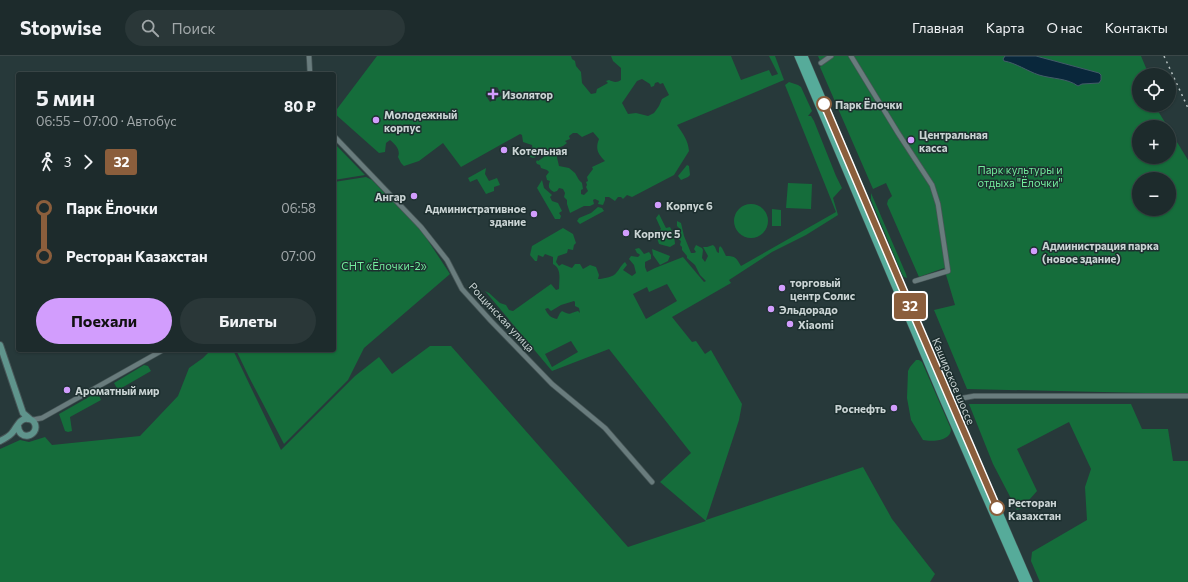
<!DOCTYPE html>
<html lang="ru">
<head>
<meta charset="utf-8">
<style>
	:root { --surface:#1d2b2c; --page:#2a3738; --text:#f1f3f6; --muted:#a0a7a9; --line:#3b4748; --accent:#d29dfd }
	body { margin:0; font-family:Commissioner,sans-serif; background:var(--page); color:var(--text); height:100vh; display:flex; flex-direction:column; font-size:15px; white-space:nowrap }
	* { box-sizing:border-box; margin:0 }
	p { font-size:13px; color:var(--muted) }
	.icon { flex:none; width:22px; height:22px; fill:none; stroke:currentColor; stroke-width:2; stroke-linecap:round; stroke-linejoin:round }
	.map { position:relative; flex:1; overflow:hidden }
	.drawer { position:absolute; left:16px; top:16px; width:320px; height:280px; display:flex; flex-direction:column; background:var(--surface); border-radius:4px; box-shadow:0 1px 3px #0004,0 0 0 1px var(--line) }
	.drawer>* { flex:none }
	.badge { padding:0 8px; border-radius:3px; font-size:14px; line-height:26px }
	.buttons { position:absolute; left:1132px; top:12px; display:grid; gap:8px }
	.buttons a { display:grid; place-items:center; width:44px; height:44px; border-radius:50%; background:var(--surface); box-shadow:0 1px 3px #0004,0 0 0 1px var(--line); font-size:20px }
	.map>.badge { position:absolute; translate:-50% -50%; box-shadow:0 0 0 2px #fff }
	.legs { display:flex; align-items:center; gap:6px; height:44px; padding:0 20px; font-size:13px }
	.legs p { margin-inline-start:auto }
	.overview { display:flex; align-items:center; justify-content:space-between; height:68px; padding:0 20px }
	h1 { font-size:22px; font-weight:700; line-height:30px }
	.button { display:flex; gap:8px; margin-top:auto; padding:8px 20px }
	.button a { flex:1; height:46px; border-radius:24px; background:var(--accent); color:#111; font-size:16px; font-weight:700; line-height:46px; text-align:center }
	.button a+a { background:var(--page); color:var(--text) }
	ul { padding:0 20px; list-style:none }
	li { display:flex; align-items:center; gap:14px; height:48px; font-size:15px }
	li i { display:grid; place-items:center; width:6px; height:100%; margin:0 5px; background:currentColor }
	li i::after { content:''; width:10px; height:10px; margin:-5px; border:3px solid; border-radius:50%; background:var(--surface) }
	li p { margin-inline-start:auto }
	li:first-child i { background:linear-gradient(#0000 50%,currentColor 0) }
	li:last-child i { background:linear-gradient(currentColor 50%,#0000 0) }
	header { display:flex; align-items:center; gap:24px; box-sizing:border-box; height:56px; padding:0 20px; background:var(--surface); border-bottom:1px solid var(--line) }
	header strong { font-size:19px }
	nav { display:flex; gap:22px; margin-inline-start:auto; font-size:14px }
	.search { width:280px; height:36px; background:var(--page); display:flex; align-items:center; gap:10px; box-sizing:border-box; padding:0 14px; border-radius:22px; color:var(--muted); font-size:15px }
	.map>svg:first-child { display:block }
	.green { fill:#156d3b; fill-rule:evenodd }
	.water { fill:#09273b; stroke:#435b69 }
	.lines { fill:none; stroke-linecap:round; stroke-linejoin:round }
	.street-casing { stroke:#475657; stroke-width:6 }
	.secondary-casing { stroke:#475657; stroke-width:8 }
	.primary-casing { stroke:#475657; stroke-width:8 }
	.street { stroke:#697c7d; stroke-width:4.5 }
	.secondary { stroke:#5f948c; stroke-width:6 }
	.primary { stroke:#56ab9a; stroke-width:7 }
	.rail { stroke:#b4bfbf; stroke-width:1.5; stroke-dasharray:2 4; stroke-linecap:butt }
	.line-1-casing { stroke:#fff; stroke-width:9 }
	.line-1 { stroke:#8b5e3c; stroke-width:6 }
	.poi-dot { fill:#d29dfd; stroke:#1d2f2f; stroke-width:1.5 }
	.stop-1-dot { fill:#fff; stroke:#8b5e3c; stroke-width:2 }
	.labels { text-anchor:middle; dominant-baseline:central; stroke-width:3; stroke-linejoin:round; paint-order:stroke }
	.poi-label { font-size:11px; font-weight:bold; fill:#cad4d4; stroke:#1d2f2f; text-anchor:start }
	.stop-label { font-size:11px; font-weight:bold; fill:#cad4d4; stroke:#1d2f2f; text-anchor:start }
	.park-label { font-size:11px; fill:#72ec9c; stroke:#1d2f2f }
	.street-label { font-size:11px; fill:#cad4d4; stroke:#1d2f2f }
</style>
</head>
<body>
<header>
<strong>Stopwise</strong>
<div class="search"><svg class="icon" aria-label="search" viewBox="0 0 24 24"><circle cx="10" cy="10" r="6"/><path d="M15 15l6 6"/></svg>Поиск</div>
<nav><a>Главная</a><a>Карта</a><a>О нас</a><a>Контакты</a></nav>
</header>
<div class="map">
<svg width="1188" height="526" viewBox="0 0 1188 526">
	<rect width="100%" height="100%" fill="#27393a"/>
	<path class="green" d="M377 0H571L572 3 575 5 576 10 581 16 582 27 591 38 596 37 597 33 608 27 606 25 609 24C613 26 617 27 621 24V12L613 5 611 0H731L741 24 769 14 772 20 778 18 769 0H775L784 24 677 69C683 78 688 84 689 95L674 119 632 141 627 139 623 143 621 141H618L615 145 609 141H605V144L603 149 598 148 599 145 595 143 593 144 594 148 590 150H584L570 157 567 148V144L564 141 565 137 563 133 559 132 557 135 554 136C548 133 548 130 550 125L547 124 546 120 549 116 547 114 541 112 540 109 537 108 536 106 537 104 538 105 544 101 539 97 534 102 530 101V99L536 98V96L533 95 532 89 523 86 522 79 520 78 461 111 443 87 419 105 404 110 401 107 398 101C401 94 395 88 390 84L386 87 385 96 379 97 334 57ZM642 23 650 28 651 31 654 30 655 27 658 26 660 28 663 27 669 39 662 43 659 50 654 57 648 60 636 57 628 58 622 47 637 25ZM497 31 502 39 490 46 485 38ZM593 76 599 83C595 93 598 98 605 105L592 111 593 113 587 121 588 125 586 126 587 129 586 131 588 135 584 139 581 138V134L583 133 582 127 579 124 575 117 569 112 559 110 555 93 563 90 567 87 565 85 570 83 569 80 573 77H577L582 81Z
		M818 0H1141L1149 19H1139V49H1156V52L1168 71H1139V101H1169V73L1188 104V338L967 333 934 254 955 249 944 212 919 221 887 148 888 144 892 140 886 127 873 133 820 11 822 9ZM1139 123H1169V153H1139Z
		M789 26 798 29 801 31 812 55 808 60H811L814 65 836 120 842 132 833 142 838 159 806 179 772 196 729 224 731 227 672 261 692 286 696 285 705 298 711 294 742 348 739 364 706 464 863 411 892 463 935 518 930 526H0V393L20 384 29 386 45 381 52 389 140 380 178 340 189 312 203 302 211 294H233L281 394 355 320 379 301 392 318 430 290H451L628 491 706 465 660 426 691 397 609 293 552 315 485 235 489 237 500 247 506 249 509 254 513 255 551 228 556 234 559 233C559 223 562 213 553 208V201L545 198 543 201 538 199 537 205H535L530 199 532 190 563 172 573 178 576 187 574 189 573 194 568 193 567 197 558 200 556 206 559 210 562 208 572 212 575 208H580L583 213 590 209 596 211 599 219 598 223C602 223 611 221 614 219 619 215 620 210 625 206L627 209 623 214 632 220 636 217 634 209 629 203 631 200 638 201 640 199 639 198 637 197 635 193 639 192 641 194 644 198 649 196 651 199V203L645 206V211L647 216 655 212 683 201 704 226 706 225 700 219 695 209 687 202V200L682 194V191L680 189 681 185 678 183 680 173 677 170V165L681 167 684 180 691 197H694L696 196 694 193 696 189 702 192 703 194 702 202 705 206 708 200 703 191H707L713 189 715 191 717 196 719 197V192L720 190 722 192 726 200C736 200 736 202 741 210L836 156 785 29ZM667 228 677 245 646 263 633 238 647 231 649 236ZM574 245 575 246V250L579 252 580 257 578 255C569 257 571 260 562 255L560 257 557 263C551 262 548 259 545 253L548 252 551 255 561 249ZM571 285 578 296 552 311 545 298Z
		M334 87 365 119 334 124Z
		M687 109 689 110 690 119 688 121 681 124 678 120Z
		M486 112 485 118 489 125 497 122 500 129 494 131V135L486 138 477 123 470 126 468 122Z
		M366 121 372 124 421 174 450 218 364 292 348 324 284 388 249 321 236 294H334V126Z
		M542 124 544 132 552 139 550 141 552 145 558 147 562 155 559 157 561 160 560 163H555L537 132Z
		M788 127 812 128 811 153 786 152Z
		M871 137 906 218 907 222 904 221 902 218 871 144Z
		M734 165a17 17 0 1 1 34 0a17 17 0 1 1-34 0Z
		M598 151 602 152 604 155 580 168 577 165 579 162 591 157Z
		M772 153 781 154V170H772Z
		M659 158 666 172 670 171 674 179 675 188 670 191 659 188 655 176V174L659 175 661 173 656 162Z
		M652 193 670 200 668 205 660 209 653 199Z
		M916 304H919L922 306 951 373C951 385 932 386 923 384L911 364 907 342 908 315 910 311Z
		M144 309 148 310 151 315 118 334 114 327Z
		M96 337H98L101 344 70 361 72 375 68 376 65 375 59 358Z
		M969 348H1131L1142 373H1168L1173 405H1188V526H1040L1031 505 1032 496 1087 464 1085 431 1091 413 1069 366 1017 393 1037 435 1022 452 1017 454 993 408Z"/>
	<path class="water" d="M1005 0H1036L1099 17 1101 19V24L1099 27 1082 28 1078 30C1067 22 1052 23 1039 19 1027 15 1016 7 1004 5L1003 3Z"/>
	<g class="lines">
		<g class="street-casing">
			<path id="street" d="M309 0 310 18
				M851 0 898 77 932 129 938 148 948 215 915 225
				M821 7 831 0
				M334 80 421 171 447 204 462 233 491 265 552 328 605 372 652 426
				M949 347 963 342 974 340H1188
				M32 364 42 362 163 294"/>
		</g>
		<g class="secondary-casing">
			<path id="secondary" d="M0 289 23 357 30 363
				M0 385C4 383 8 381 11 378 16 374 19 361 28 363 31 363 34 365 35 368 39 380 19 386 18 370"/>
		</g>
		<g class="primary-casing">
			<path id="primary" d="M798 0 943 343 1023 526
				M804 0 913 257 1029 526"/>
		</g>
		<use href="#street" class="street"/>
		<use href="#secondary" class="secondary"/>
		<use href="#primary" class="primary"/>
		<path class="rail" d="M1164 0 1188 52"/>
	</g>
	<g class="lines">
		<g class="line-1-casing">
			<path id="line-1" d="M824 48 913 257 997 452"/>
		</g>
		<use href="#line-1" class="line-1"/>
	</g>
	<g class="poi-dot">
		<path d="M491 32h4v4h4v4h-4v4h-4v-4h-4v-4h4z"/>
		<circle cx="376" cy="64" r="4"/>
		<circle cx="911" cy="84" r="4"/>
		<circle cx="504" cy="94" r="4"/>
		<circle cx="414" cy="140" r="4"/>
		<circle cx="658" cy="149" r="4"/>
		<circle cx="534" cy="158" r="4"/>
		<circle cx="626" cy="177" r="4"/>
		<circle cx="1034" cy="195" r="4"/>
		<circle cx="782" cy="232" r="4"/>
		<circle cx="771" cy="253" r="4"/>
		<circle cx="790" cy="268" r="4"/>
		<circle cx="67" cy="334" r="4"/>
		<circle cx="894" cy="352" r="4"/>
	</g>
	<g class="stop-1-dot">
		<circle cx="824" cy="48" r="7"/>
		<circle cx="997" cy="452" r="7"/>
	</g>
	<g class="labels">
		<g class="poi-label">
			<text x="502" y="38">Изолятор</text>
			<text x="384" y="58">Молодежный<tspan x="384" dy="13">корпус</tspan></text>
			<text x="919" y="78">Центральная<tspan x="919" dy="13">касса</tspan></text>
			<text x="512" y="94">Котельная</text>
			<text x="406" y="140" text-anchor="end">Ангар</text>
			<text x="666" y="149">Корпус 6</text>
			<text x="526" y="152" text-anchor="end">Административное<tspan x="526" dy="13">здание</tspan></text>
			<text x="634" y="177">Корпус 5</text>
			<text x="1042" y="189">Администрация парка<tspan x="1042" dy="13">(новое здание)</tspan></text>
			<text x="790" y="226">торговый<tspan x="790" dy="13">центр Солис</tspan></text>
			<text x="779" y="253">Эльдорадо</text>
			<text x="798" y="268">Xiaomi</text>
			<text x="75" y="334">Ароматный мир</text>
			<text x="886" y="352" text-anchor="end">Роснефть</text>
		</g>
		<g class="stop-label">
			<text x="835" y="48">Парк Ёлочки</text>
			<text x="1008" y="446">Ресторан<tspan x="1008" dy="13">Казахстан</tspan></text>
		</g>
		<g class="park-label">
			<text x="1020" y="113">Парк культуры и<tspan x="1020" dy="13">отдыха "Ёлочки"</tspan></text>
			<text x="384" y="209">СНТ «Ёлочки-2»</text>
		</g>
		<g class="street-label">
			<text transform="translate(502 261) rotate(47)">Рощинская улица</text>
			<text transform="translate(954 325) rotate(67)">Каширское шоссе</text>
		</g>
	</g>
</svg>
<div class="buttons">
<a><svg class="icon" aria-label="locate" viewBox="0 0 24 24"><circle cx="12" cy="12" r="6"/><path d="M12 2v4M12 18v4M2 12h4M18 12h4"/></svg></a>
<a>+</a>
<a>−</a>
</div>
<b class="badge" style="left:910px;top:250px;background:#8b5e3c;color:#fff">32</b>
<section class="drawer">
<div class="overview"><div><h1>5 мин</h1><p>06:55 – 07:00 · Автобус</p></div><b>80 ₽</b></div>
<div class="legs"><svg class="icon" aria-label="walk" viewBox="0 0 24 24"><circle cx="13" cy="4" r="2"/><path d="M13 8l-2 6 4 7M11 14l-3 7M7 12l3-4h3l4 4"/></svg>3<svg class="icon" aria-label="forward" viewBox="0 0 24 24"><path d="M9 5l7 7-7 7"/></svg><b class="badge" style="background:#8b5e3c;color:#fff">32</b></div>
<ul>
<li><i style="color:#8b5e3c"></i><b>Парк Ёлочки</b><p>06:58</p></li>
<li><i style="color:#8b5e3c"></i><b>Ресторан Казахстан</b><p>07:00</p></li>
</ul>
<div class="button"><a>Поехали</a><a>Билеты</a></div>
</section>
</div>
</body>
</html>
